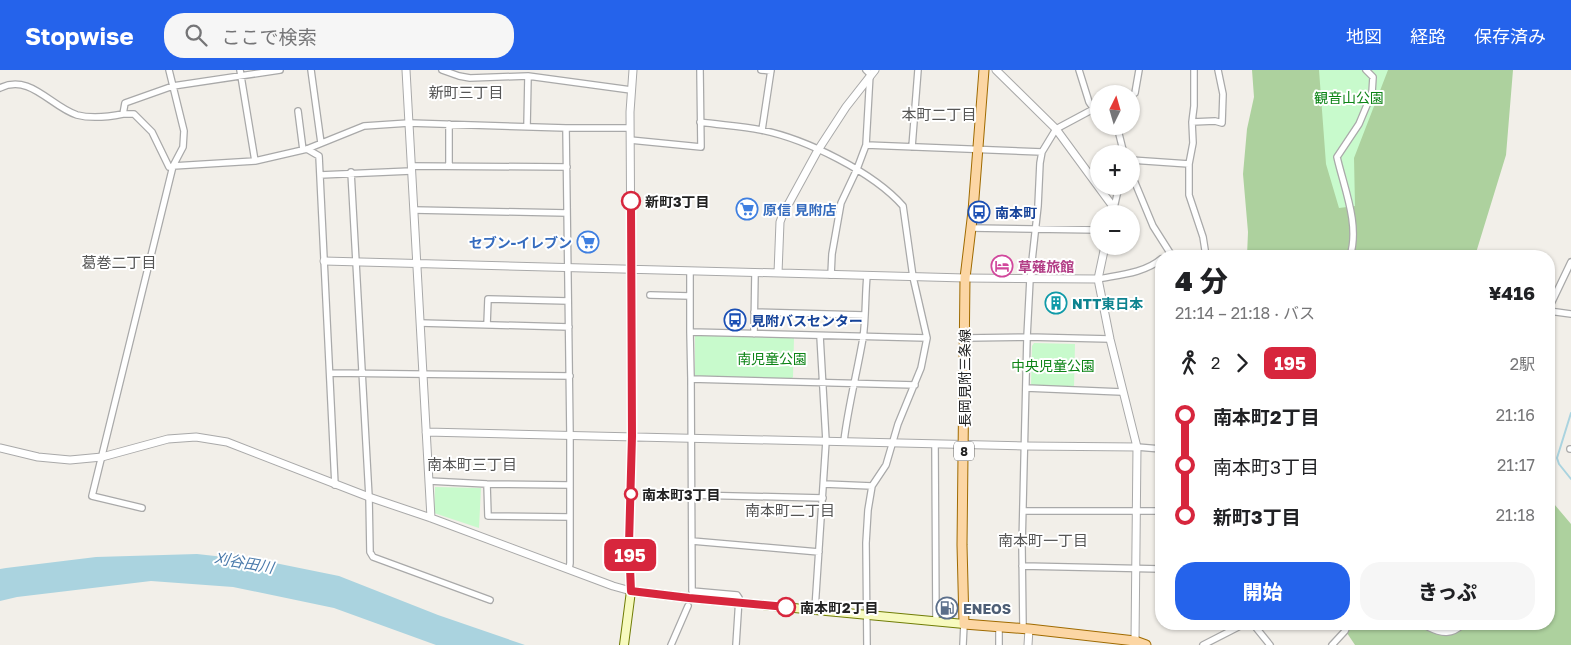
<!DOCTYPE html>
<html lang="ja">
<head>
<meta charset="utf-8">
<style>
	:root { --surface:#fff; --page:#f6f6f6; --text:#202124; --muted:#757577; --accent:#2563eb }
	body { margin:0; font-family:"Golos Text","Noto Sans JP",sans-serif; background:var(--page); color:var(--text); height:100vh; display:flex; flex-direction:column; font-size:19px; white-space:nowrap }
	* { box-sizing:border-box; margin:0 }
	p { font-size:16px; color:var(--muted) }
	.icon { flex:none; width:28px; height:28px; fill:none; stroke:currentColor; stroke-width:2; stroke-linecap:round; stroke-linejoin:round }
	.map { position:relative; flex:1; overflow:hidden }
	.panel { position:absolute; left:1155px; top:180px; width:400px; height:380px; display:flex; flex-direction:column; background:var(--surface); border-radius:20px; box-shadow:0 1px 4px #0004 }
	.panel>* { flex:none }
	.badge { padding:0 10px; border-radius:8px; font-size:18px; line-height:32px }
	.needle { width:32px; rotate:5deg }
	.fabs { position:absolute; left:1090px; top:15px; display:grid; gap:10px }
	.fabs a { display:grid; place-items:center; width:50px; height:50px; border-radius:50%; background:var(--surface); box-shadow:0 1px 4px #0004; font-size:25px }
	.map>.badge { position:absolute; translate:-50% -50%; box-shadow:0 0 0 2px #fff }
	.legs { display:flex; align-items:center; gap:8px; height:55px; padding:0 20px; font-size:16px }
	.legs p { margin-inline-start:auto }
	.head { display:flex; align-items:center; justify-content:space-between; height:85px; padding:0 20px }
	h1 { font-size:28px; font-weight:800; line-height:38px }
	.action { display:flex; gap:10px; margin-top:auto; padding:10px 20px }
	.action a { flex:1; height:58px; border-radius:20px; background:var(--accent); color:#fff; font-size:20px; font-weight:800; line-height:58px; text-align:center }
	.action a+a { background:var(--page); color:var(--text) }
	ul { padding:0 20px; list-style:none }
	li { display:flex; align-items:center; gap:18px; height:50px; font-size:19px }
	li i { display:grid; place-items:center; width:8px; height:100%; margin:0 6px; background:currentColor }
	li i::after { content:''; width:12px; height:12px; margin:-6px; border:4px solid; border-radius:50%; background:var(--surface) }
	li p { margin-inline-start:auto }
	li:first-child i { background:linear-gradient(#0000 50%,currentColor 0) }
	li:last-child i { background:linear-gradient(currentColor 50%,#0000 0) }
	header { display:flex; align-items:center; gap:30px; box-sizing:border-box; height:70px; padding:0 25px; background:var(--accent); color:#fff }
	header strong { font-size:24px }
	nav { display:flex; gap:28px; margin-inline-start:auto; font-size:18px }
	.search { width:350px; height:45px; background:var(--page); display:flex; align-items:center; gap:12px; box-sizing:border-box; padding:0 18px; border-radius:20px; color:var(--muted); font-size:19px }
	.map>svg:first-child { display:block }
	.forest { fill:#add19e }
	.park { fill:#c8facc }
	.water { fill:#aad3df }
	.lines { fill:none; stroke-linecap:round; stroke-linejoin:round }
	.stream { stroke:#aad3df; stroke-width:2 }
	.minor-casing { stroke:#a9a9a9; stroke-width:8 }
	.tertiary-casing { stroke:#a9a9a9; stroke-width:9 }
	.secondary-casing { stroke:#707d05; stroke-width:10 }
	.primary-casing { stroke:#a06b00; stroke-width:11 }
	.minor { stroke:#fff; stroke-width:5.5 }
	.tertiary { stroke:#fff; stroke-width:7 }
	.secondary { stroke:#f7fabf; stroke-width:8 }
	.primary { stroke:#fcd6a4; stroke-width:9 }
	.line-1-casing { stroke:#fff; stroke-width:11 }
	.line-1 { stroke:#d7263d; stroke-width:8 }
	.stop-1-dot { fill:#fff; stroke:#d7263d; stroke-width:2.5 }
	.labels { text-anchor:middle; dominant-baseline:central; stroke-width:4; stroke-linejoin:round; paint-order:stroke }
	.shield { fill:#fff; stroke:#646464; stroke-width:1 }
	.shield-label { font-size:12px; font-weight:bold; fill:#222 }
	.park-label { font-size:14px; fill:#0c8416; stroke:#fff }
	.stop-label { font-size:14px; font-weight:bold; fill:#222; stroke:#fff; text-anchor:start }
	.shop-label { font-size:14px; font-weight:bold; fill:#366cbe; stroke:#fff; text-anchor:start }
	.transit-label { font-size:14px; font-weight:bold; fill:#164399; stroke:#fff; text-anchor:start }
	.hotel-label { font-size:14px; font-weight:bold; fill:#b23c85; stroke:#fff; text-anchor:start }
	.culture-label { font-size:14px; font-weight:bold; fill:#0d838f; stroke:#fff; text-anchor:start }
	.street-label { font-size:14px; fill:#222; stroke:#fff }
	.service-label { font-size:14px; font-weight:bold; fill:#4e5e75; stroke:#fff; text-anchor:start }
	.neighbourhood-label { font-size:15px; fill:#555; stroke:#fff }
	.water-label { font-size:15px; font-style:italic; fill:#4a7aab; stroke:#fff }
</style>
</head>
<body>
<header>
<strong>Stopwise</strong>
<div class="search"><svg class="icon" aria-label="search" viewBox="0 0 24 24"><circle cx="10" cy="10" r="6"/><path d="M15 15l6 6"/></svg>ここで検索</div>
<nav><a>地図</a><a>経路</a><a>保存済み</a></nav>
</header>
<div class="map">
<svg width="1571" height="575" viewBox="0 0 1571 575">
	<rect width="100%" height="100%" fill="#f2efe9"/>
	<path class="forest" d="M1252 0H1513L1506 85 1475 186H1247L1248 162 1243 104 1247 59 1254 27Z
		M1549 428 1571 454V575H1355L1347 563 1337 554H1549Z"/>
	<path class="park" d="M1319 0H1388L1354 88 1355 136 1339 138 1326 94Z
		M695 265 794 268 793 307 790 310 695 307Z
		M1034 273 1075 274 1074 318 1033 316 1031 314 1032 276Z
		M435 417 481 418 479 458 434 443Z"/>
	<path class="water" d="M197 484 270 492 339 506 438 545 525 575H436L334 538 233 517 151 511 17 527 0 531V499L6 498 96 487Z"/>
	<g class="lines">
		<path class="stream" d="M1571 343 1557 388 1559 394 1571 409"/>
		<g class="minor-casing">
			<path id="minor" d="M240 0 255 91
				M311 0 321 73
				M442 0 459 6 470 8 528 6 631 20
				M761 0 771 1
				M1079 0 1089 32 1093 38
				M1194 0V36L1192 52 1193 73 1189 94V125L1203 167 1206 186
				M0 18C30 3 51 37 77 45 92 49 108 47 123 44L125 33 173 16 280 0
				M1131 25 1135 23 1139 0
				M298 41 303 80
				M123 44H134L152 62 169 97
				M700 52C720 55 741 56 761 60 806 69 873 102 903 136L913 207 927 268 921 298 898 354 886 395 872 416 868 440 866 473 867 575
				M1192 52 1215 51 1222 53 1223 24 1218 0
				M1117 56 1124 84
				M527 57 528 6
				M566 58 570 365V493L569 499
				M762 60 771 0
				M630 70 701 77 700 0
				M866 75 1042 82
				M912 77 918 0
				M307 79 319 86 335 415
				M1131 90 1189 94
				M173 96 255 91 307 79 364 56 409 53 566 58H630
				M411 96 567 97
				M449 96V54
				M351 102 369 427 370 482 373 487 490 530
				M1131 103 1153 156 1172 186
				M320 105 411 101
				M1114 138 1119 116
				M414 140 567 143
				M971 158 1099 160
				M1350 186C1360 155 1344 118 1337 87L1359 54 1372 23 1373 7 1366 0
				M690 201V262L927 268
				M831 205 832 184 841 133 857 99 866 75 870 4 866 0
				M1098 209C1118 205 1145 203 1161 189
				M650 225 690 226
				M1549 238 1571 192
				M1549 241 1571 244
				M754 242 864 245
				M420 253 569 257
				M487 255 488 229 568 231
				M690 262 691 309 692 521 737 525 739 528 736 575
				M754 264 755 203
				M965 268 1027 267 1110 269
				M330 303 570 306
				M691 309 915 315
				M1026 318 1122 322
				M844 371C848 337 857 303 863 268 866 248 865 226 867 206
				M935 374 936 551
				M1137 377 1161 379
				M1570 379H1571
				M429 411 487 414 569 415
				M487 414 488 446 569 447
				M824 414 872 416
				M691 425 823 428
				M142 438 92 426 173 96 183 77 184 61 169 0
				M1023 441H1161
				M692 471 819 482
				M1022 496 1161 499
				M815 539 826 371 820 266
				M1253 554 1270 575
				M1427 554 1428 557C1442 564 1452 565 1463 554
				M1023 558 1022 476 1027 267 1030 209 1038 136 1040 93 1042 82 1056 59 1099 36
				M671 575 688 536
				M963 575 964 554
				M999 575V556
				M1203 575 1244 554
				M1332 575 1345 561 1348 554"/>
		</g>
		<g class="tertiary-casing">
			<path id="tertiary" d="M406 0 431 448
				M996 0 1056 59 1114 138 1112 144
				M1105 176 1098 209 1110 269 1137 377 1135 571
				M324 191 965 208 1098 209
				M778 203 780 152 783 144 818 80 846 37 875 0
				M426 362 1024 376 1137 377
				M0 378 38 387 70 390 102 387 168 369 196 367 227 372 369 427 431 448 613 516 631 521 629 474 632 366 630 42 633 0
				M1028 575 1029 559"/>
		</g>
		<g class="secondary-casing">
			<path id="secondary" d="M624 575 631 521 689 528 964 554"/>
		</g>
		<g class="primary-casing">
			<path id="primary" d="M984 0 973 141 965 208 962 475 964 554 1029 559 1135 571 1146 575"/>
		</g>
		<use href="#minor" class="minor"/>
		<use href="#tertiary" class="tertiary"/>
		<use href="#secondary" class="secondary"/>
		<use href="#primary" class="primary"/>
	</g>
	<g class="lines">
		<g class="line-1-casing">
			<path id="line-1" d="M631 131 632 366 629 474 631 521 689 528 786 537"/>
		</g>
		<use href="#line-1" class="line-1"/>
	</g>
	<defs>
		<g id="supermarket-ring" transform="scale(1.125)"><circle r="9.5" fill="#fff" stroke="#3f7fe0" stroke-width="1.5"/><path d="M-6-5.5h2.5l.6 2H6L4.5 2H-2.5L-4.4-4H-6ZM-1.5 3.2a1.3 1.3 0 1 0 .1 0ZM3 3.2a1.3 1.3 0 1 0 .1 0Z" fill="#3f7fe0"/></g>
		<g id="bus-ring" transform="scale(1.125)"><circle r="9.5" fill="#fff" stroke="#1a4fb4" stroke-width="1.5"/><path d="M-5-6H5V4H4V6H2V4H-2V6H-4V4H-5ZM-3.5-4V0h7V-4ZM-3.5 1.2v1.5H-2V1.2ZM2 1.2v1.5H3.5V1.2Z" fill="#1a4fb4"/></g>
		<g id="hotel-ring" transform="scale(1.125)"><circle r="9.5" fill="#fff" stroke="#d1479c" stroke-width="1.5"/><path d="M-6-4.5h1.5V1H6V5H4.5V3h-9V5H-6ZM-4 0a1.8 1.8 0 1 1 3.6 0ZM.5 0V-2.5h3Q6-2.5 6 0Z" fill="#d1479c"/></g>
		<g id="building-ring" transform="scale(1.125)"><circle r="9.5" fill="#fff" stroke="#0f9aa8" stroke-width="1.5"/><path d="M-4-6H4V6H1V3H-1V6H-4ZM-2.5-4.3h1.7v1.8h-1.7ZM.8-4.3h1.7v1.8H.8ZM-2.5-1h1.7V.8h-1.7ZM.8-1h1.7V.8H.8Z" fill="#0f9aa8"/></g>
		<g id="fuel-ring" transform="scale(1.125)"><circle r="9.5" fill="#fff" stroke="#5c6f8a" stroke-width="1.5"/><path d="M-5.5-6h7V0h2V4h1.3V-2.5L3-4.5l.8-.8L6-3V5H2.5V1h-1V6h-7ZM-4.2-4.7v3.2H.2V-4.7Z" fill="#5c6f8a"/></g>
	</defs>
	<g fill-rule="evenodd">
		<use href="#supermarket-ring" x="747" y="139"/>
		<use href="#bus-ring" x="979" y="142"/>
		<use href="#supermarket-ring" x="588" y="172"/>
		<use href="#hotel-ring" x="1002" y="196"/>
		<use href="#building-ring" x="1056" y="233"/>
		<use href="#bus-ring" x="735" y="250"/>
		<use href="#fuel-ring" x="947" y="538"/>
	</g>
	<g class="stop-1-dot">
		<circle cx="631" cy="131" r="9"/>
		<circle cx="631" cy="424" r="6"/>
		<circle cx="786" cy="537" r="9"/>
	</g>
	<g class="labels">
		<rect class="shield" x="954" y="371.5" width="20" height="19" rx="4"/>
		<g class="shield-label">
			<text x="964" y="381">8</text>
		</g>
		<g class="park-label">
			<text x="1349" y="27">観音山公園</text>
			<text x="772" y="288">南児童公園</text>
			<text x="1053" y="295">中央児童公園</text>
		</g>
		<g class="stop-label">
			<text x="645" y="131">新町3丁目</text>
			<text x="642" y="424">南本町3丁目</text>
			<text x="800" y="537">南本町2丁目</text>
		</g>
		<g class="shop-label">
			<text x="763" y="139">原信 見附店</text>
			<text x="572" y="172" text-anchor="end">セブン-イレブン</text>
		</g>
		<g class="transit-label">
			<text x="995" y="142">南本町</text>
			<text x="751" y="250">見附バスセンター</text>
		</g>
		<g class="hotel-label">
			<text x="1018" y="196">草薙旅館</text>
		</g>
		<g class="culture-label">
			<text x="1072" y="233">NTT東日本</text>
		</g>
		<g class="street-label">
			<text transform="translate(964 308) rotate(-90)">長岡見附三条線</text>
		</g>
		<g class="service-label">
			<text x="963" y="538">ENEOS</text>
		</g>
		<g class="neighbourhood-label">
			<text x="466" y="22">新町三丁目</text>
			<text x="939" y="44">本町二丁目</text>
			<text x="119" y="192">葛巻二丁目</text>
			<text x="472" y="394">南本町三丁目</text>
			<text x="790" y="440">南本町二丁目</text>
			<text x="1043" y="470">南本町一丁目</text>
		</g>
		<g class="water-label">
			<text transform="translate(244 492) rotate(10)">刈谷田川</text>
		</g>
	</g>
</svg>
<div class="fabs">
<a><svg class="needle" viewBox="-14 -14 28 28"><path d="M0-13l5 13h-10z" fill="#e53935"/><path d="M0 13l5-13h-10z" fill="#757577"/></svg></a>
<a>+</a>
<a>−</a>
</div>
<b class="badge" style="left:630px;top:485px;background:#d7263d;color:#fff">195</b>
<section class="panel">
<div class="head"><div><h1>4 分</h1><p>21:14 – 21:18 · バス</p></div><b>¥416</b></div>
<div class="legs"><svg class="icon" aria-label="walk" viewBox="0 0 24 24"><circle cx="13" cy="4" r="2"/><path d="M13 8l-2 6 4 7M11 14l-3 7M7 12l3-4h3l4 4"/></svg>2<svg class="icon" aria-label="forward" viewBox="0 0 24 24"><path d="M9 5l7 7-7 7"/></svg><b class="badge" style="background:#d7263d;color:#fff">195</b><p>2駅</p></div>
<ul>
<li><i style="color:#d7263d"></i><b>南本町2丁目</b><p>21:16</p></li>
<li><i style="color:#d7263d"></i><span>南本町3丁目</span><p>21:17</p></li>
<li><i style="color:#d7263d"></i><b>新町3丁目</b><p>21:18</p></li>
</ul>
<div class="action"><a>開始</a><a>きっぷ</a></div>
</section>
</div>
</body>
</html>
